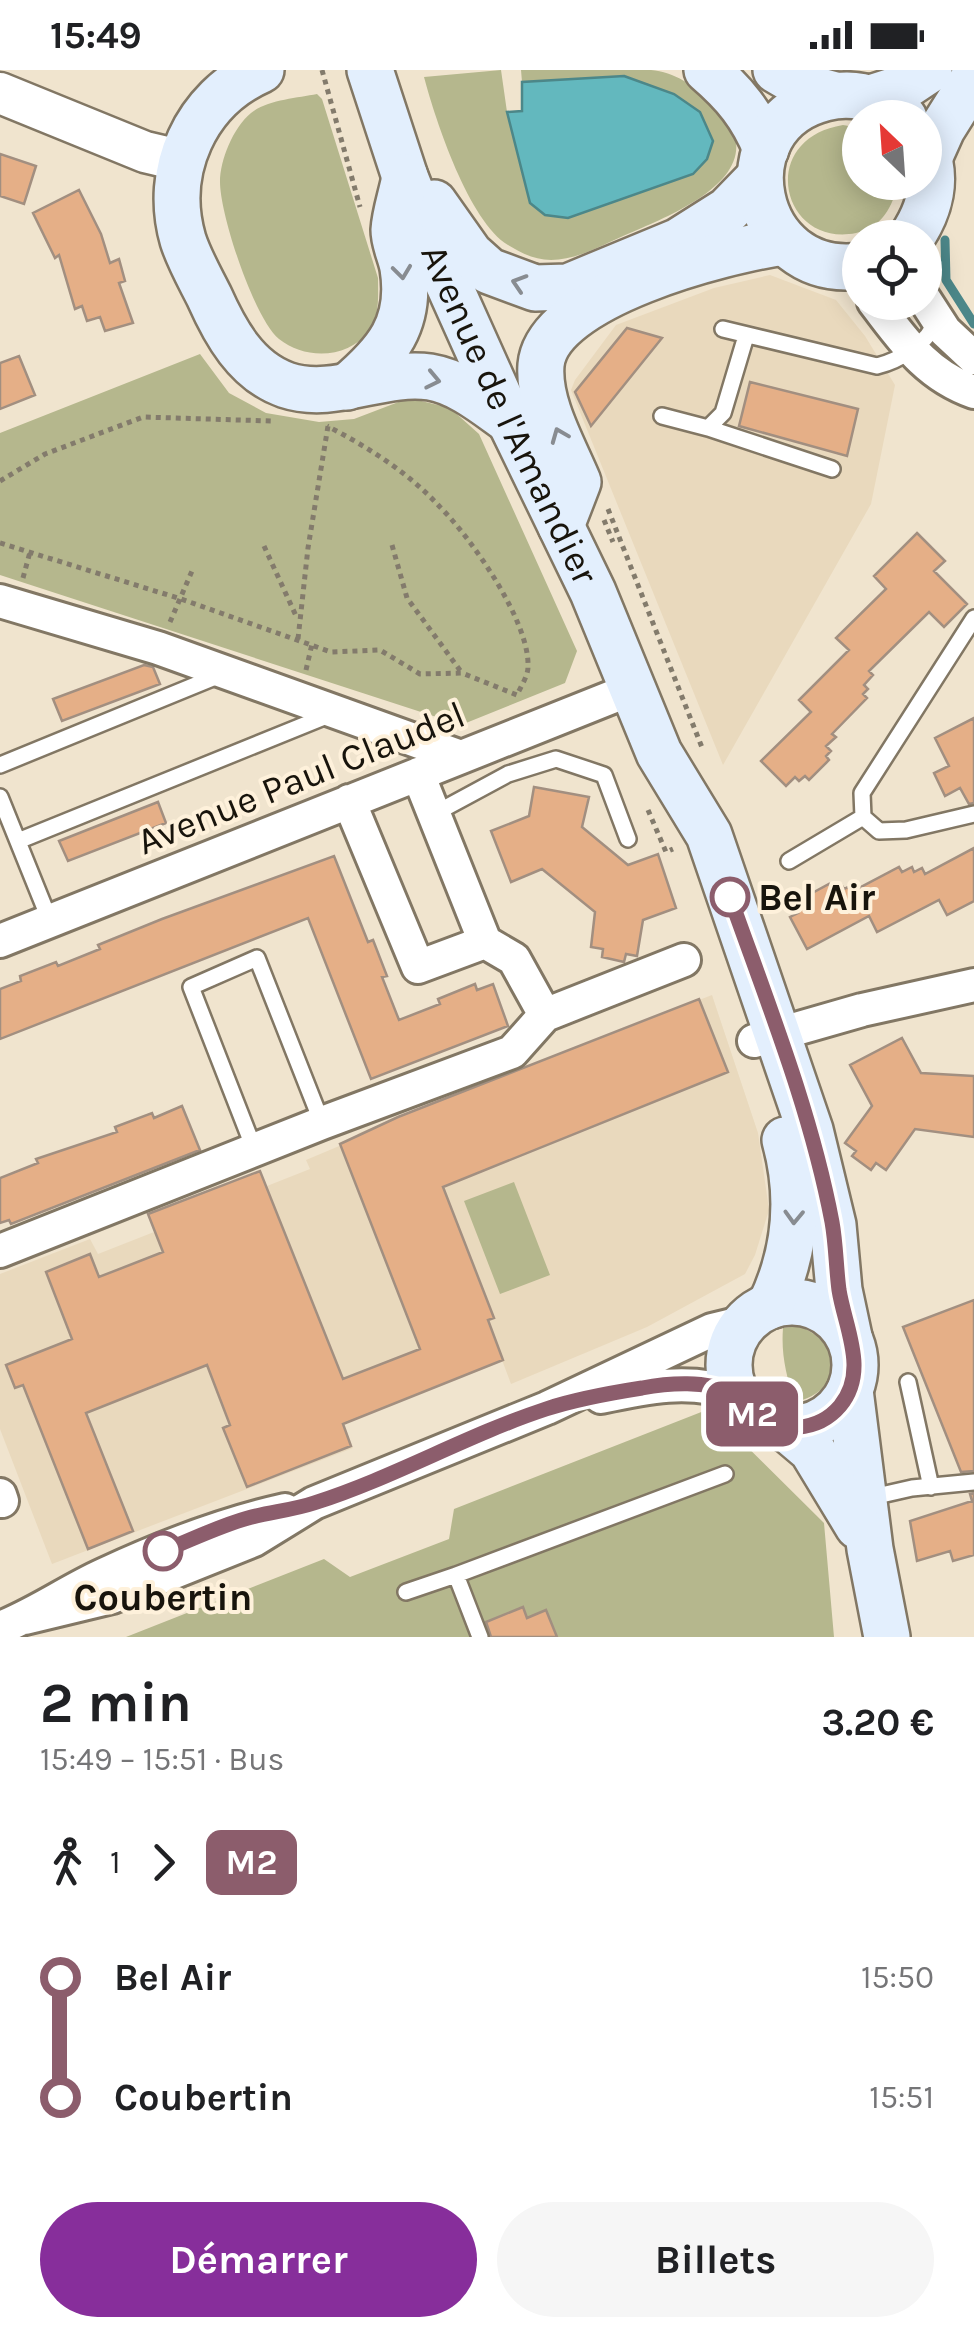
<!DOCTYPE html>
<html lang="fr">
<head>
<meta charset="utf-8">
<style>
	:root { --surface:#fff; --page:#f6f6f6; --text:#202124; --muted:#757577; --accent:#872e9b }
	body { margin:0; font-family:Karla,sans-serif; background:var(--page); color:var(--text); height:100vh; display:flex; flex-direction:column; font-size:38px; white-space:nowrap }
	* { box-sizing:border-box; margin:0 }
	p { font-size:32px; color:var(--muted) }
	.icon { flex:none; width:55px; height:55px; fill:none; stroke:currentColor; stroke-width:2; stroke-linecap:round; stroke-linejoin:round }
	.map { position:relative; height:1567px; overflow:hidden }
	.drawer { display:flex; flex-direction:column; background:var(--surface); flex:1 }
	.drawer>* { flex:none }
	.badge { padding:0 20px; border-radius:15px; font-size:35px; line-height:65px }
	.needle { width:65px; rotate:335deg }
	.buttons { position:absolute; left:842px; top:30px; display:grid; gap:20px }
	.buttons a { display:grid; place-items:center; width:100px; height:100px; border-radius:50%; background:var(--surface); box-shadow:0 5px 25px #0003; font-size:50px }
	.map>.badge { position:absolute; translate:-50% -50%; box-shadow:0 0 0 5px #fff }
	.legs { display:flex; align-items:center; gap:15px; height:110px; padding:0 40px; font-size:32px }
	.legs p { margin-inline-start:auto }
	.summary { display:flex; align-items:center; justify-content:space-between; height:170px; padding:0 40px }
	h1 { font-size:55px; font-weight:700; line-height:75px }
	.primary-button { display:flex; gap:20px; margin-top:auto; padding:20px 40px }
	.primary-button a { flex:1; height:115px; border-radius:60px; background:var(--accent); color:#fff; font-size:40px; font-weight:700; line-height:115px; text-align:center }
	.primary-button a+a { background:var(--page); color:var(--text) }
	ul { padding:0 40px; list-style:none }
	li { display:flex; align-items:center; gap:35px; height:120px; font-size:38px }
	li i { display:grid; place-items:center; width:15px; height:100%; margin:0 12px; background:currentColor }
	li i::after { content:''; width:25px; height:25px; margin:-12px; border:8px solid; border-radius:50%; background:var(--surface) }
	li p { margin-inline-start:auto }
	li:first-child i { background:linear-gradient(#0000 50%,currentColor 0) }
	li:last-child i { background:linear-gradient(currentColor 50%,#0000 0) }
	.status { display:flex; justify-content:space-between; align-items:center; height:70px; padding:0 50px; background:var(--surface); direction:ltr }
	.status svg { height:28px; fill:currentColor }
	.map>svg:first-child { display:block }
	.built { fill:#e9d9bd }
	.green { fill:#b5b78d }
	.water { fill:#63b8be; stroke:#4c8789; stroke-width:2.5 }
	.lines { fill:none; stroke-linecap:round; stroke-linejoin:round }
	.stream { stroke:#4c8789; stroke-width:9 }
	.building { fill:#e5af87; stroke:#a28f80; stroke-width:2.5 }
	.service-casing { stroke:#827764; stroke-width:20 }
	.minor-casing { stroke:#827764; stroke-width:38 }
	.tertiary-casing { stroke:#827764; stroke-width:45 }
	.secondary-casing { stroke:#827764; stroke-width:50 }
	.path { stroke:#837b6c; stroke-width:5; stroke-dasharray:5 5; stroke-linecap:butt }
	.service { stroke:#fff; stroke-width:15 }
	.minor { stroke:#fff; stroke-width:32 }
	.tertiary { stroke:#fff; stroke-width:40 }
	.secondary { stroke:#e3effd; stroke-width:45 }
	.oneway { stroke:#888c91 }
	.line-1-casing { stroke:#fff; stroke-width:22 }
	.line-1 { stroke:#8c5d6c; stroke-width:15 }
	.stop-1-dot { fill:#fff; stroke:#8c5d6c; stroke-width:5 }
	.labels { text-anchor:middle; dominant-baseline:central; stroke-width:8; stroke-linejoin:round; paint-order:stroke }
	.street-label { font-size:38px; fill:#18140c; stroke:#fef1db }
	.stop-label { font-size:38px; font-weight:bold; fill:#18140c; stroke:#fef1db; text-anchor:start }
</style>
</head>
<body>
<div class="status"><b>15:49</b><svg viewBox="0 0 49 12"><path d="M0 12V9h3v3zM5 12V6h3v6zM10 12V3h3v9zM15 12V0h3v12zM26 1h20v11H26zM47 4h2v5h-2z"/></svg></div>
<div class="map">
<svg width="974" height="1567" viewBox="0 0 974 1567">
	<rect width="100%" height="100%" fill="#f0e4ce"/>
	<path class="built" d="M770 205 836 230 865 266 895 315 871 434 723 695 571 320 575 310 616 255 714 218Z
		M712 925 758 1063 769 1140 755 1185 745 1204 647 1257 511 1314 502 1290 342 1354 353 1378 52 1494 0 1359V1204L90 1169 98 1184 154 1162 148 1146 260 1102 267 1116 310 1099 306 1090 344 1074 359 1063Z"/>
	<path class="green" d="M501 0 507 42 530 133 545 145 624 6 522 12 521 0C563 0 609 0 651 0 674 2 695 16 711 31 783 98 684 140 630 163 606 173 578 190 551 190 535 190 521 183 508 175 469 151 436 52 424 7Z
		M317 24 322 29 378 208C378 225 380 246 369 261 348 289 305 290 279 269 254 248 220 145 220 112 220 90 233 58 251 43 267 30 297 28 317 24Z
		M843 55 860 58V112L898 113C893 136 882 158 856 163 781 178 756 69 843 55Z
		M200 284 229 323 266 343 319 352 354 349 409 328 450 338 479 364 577 581 565 613 461 655 0 505V363Z
		M514 1112 550 1205 500 1224 464 1131Z
		M799 1256C844 1274 844 1321 795 1332 786 1306 781 1284 783 1258Z
		M709 1339 824 1453 834 1567H126L324 1489 350 1507 449 1469 454 1439Z"/>
	<path class="water" d="M624 6 674 24 700 42 713 71 707 89 693 104 568 148 545 145 530 133 507 42 522 41V12Z"/>
	<g class="lines">
		<path class="stream" d="M945 170 946 210 974 254"/>
	</g>
	<path class="building" d="M0 84 36 96 24 134 0 126Z
		M79 120 101 164 110 193 119 189 125 211 119 213 133 253 105 261 100 247 87 251 82 236 75 239 59 185 55 188 33 143Z
		M627 258 662 268 591 356 575 322Z
		M19 286 35 325 0 339V293Z
		M750 312 858 339 847 386 739 356Z
		M917 463 945 491 934 501 967 534 944 557 929 542 869 601 873 605 864 615 868 619 863 624 867 628 832 664 836 667 826 676 831 681 826 686 829 690 809 710 805 706 799 711 795 707 786 716 761 691 811 642 799 630 849 580 836 568 886 519 874 506Z
		M144 595 153 597 160 614 62 651 53 629Z
		M974 648V733L969 734 960 718 945 726 934 703 949 696 935 668Z
		M534 717 589 727 582 757 628 795 658 784 676 838 643 850 637 886 626 884 624 892 602 887 603 879 591 877 595 842 542 799 511 812 491 761 529 746Z
		M158 732 166 753 68 791 59 771Z
		M974 778V831L947 845 939 830 877 862 869 846 807 879 790 847 798 843 795 838 805 833 803 828 829 814 832 819 841 814 844 819 852 815 855 820 899 797 902 802 912 797 914 802 922 798 925 804Z
		M334 786 368 872 373 870 387 906 382 907 399 950 440 934 438 929 475 914 477 920 493 914 508 956 371 1009 308 848 0 969V919L21 911 20 906 56 892 58 896 100 879 98 875 162 849Z
		M699 929 728 1002 443 1117 494 1248 488 1250 503 1290 343 1354 351 1376 247 1417 223 1358 230 1355 207 1295 86 1343 133 1461 88 1479 23 1315 15 1318 6 1295 72 1269 46 1202 90 1184 99 1207 163 1182 148 1144 260 1101 343 1309 420 1279 340 1074 398 1047Z
		M902 968 921 1003 974 1006V1067L915 1059 886 1100 876 1093 871 1100 852 1086 856 1081 845 1073 872 1036 850 995Z
		M182 1036 200 1080 11 1154 9 1150 0 1153V1108L38 1093 36 1089 117 1062 115 1057 152 1043 154 1048Z
		M974 1230V1401L961 1402 903 1257Z
		M974 1423V1485L953 1491 950 1481 917 1491 910 1451 972 1431 970 1424Z
		M523 1537 527 1548 546 1540 557 1567H491L486 1552Z"/>
	<g class="lines">
		<g class="service-casing">
			<path id="service" d="M723 259 877 296C898 291 931 272 935 250
				M662 346 708 358 723 343 746 266
				M708 358 832 399
				M974 548 862 723 863 747 879 761 906 760 974 744
				M0 695 220 605
				M0 727 50 851
				M434 744 508 704 556 689 604 705 628 769
				M18 771 329 645
				M789 791 863 747
				M255 1081 191 917 257 888 322 1053
				M908 1312 931 1417
				M868 1428 912 1418 974 1412
				M456 1505 725 1404
				M406 1522 456 1505 480 1567"/>
		</g>
		<g class="minor-casing">
			<path id="minor" d="M925 230 945 261 974 288
				M874 232C904 271 926 305 974 322
				M0 531 158 578 461 687
				M349 731 418 897 485 872 418 704
				M0 871 632 619
				M485 872 514 889 545 945
				M754 971 862 940 974 915
				M0 1181 322 1053 512 982 545 945 684 890
				M601 1327C646 1317 690 1308 735 1324
				M0 1425 2 1431
				M25 1548 112 1527 254 1470 314 1433 547 1338 712 1260 745 1252
				M0 1558C36 1544 68 1521 103 1505 161 1478 223 1454 285 1440"/>
		</g>
		<g class="tertiary-casing">
			<path id="tertiary" d="M0 23 145 82 183 91"/>
		</g>
		<g class="secondary-casing">
			<g id="secondary">
				<path d="M261 0C195 29 163 101 183 170 189 189 200 208 209 226 225 262 246 301 286 315 334 331 382 300 430 307 460 312 486 334 510 351"/>
				<path id="s1" d="M370 0 405 107 440 195 510 351 593 522 659 683 709 765 810 1060 833 1155 839 1220 849 1267"/>
				<path d="M707 0C735 24 752 45 766 79"/>
				<path d="M776 0 805 17 835 25"/>
				<path d="M871 28 902 18 929 0"/>
				<path d="M929 88 942 59 974 8"/>
				<path d="M434 133 470 184 489 201 535 218 568 217 679 171 728 140 759 108"/>
				<path d="M911 168C930 140 938 109 925 77"/>
				<path d="M860 196C751 210 720 54 825 28 855 20 881 29 904 48"/>
				<path d="M347 317C387 283 412 254 403 198 401 186 394 173 394 160 395 143 402 124 405 107"/>
				<path d="M561 456 578 412C563 376 538 334 541 295 547 225 726 180 784 172"/>
				<circle cx="792" cy="1295" r="63"/>
				<path d="M770 1236C796 1182 801 1128 785 1070"/>
				<path d="M850 1320 870 1479 887 1567"/>
				<path d="M786 1358 812 1380 858 1456"/>
			</g>
		</g>
		<path class="path" d="M322 0 360 137
			M0 411 45 384 143 347 271 351
			M608 439 703 680
			M604 450 613 472
			M0 473 181 529 331 582 380 580 420 604 462 603 517 625C521 616 528 606 528 597 530 552 472 469 440 437 409 403 368 377 327 356
			M392 475 407 528 462 603
			M264 476 297 548
			M23 508 30 482
			M170 552 192 501
			M298 569 308 478 328 356
			M306 600 312 574
			M648 740 666 782 673 779"/>
		<use href="#service" class="service"/>
		<use href="#minor" class="minor"/>
		<use href="#tertiary" class="tertiary"/>
		<use href="#secondary" class="secondary"/>
	</g>
	<defs><path id="oneway-chevron" d="M-2-3.5L2.5 0L-2 3.5" fill="none" stroke-width="1.6" stroke-linecap="round" stroke-linejoin="round" transform="scale(2.5)"/></defs>
	<g class="oneway">
		<use href="#oneway-chevron" transform="translate(402 202) rotate(83)"/>
		<use href="#oneway-chevron" transform="translate(519 213) rotate(-162)"/>
		<use href="#oneway-chevron" transform="translate(433 310) rotate(12)"/>
		<use href="#oneway-chevron" transform="translate(559 365) rotate(-112)"/>
		<use href="#oneway-chevron" transform="translate(794 1147) rotate(92)"/>
	</g>
	<g class="lines">
		<g class="line-1-casing">
			<path id="line-1" d="M163 1481C191 1470 219 1456 248 1448 270 1442 293 1440 314 1433 393 1408 467 1365 546 1339 576 1329 610 1323 642 1318 668 1313 707 1310 731 1323 740 1327 744 1338 752 1344 779 1364 818 1362 840 1336 869 1301 845 1258 839 1220 836 1197 836 1174 832 1152 811 1041 768 934 730 827"/>
		</g>
		<use href="#line-1" class="line-1"/>
	</g>
	<g class="stop-1-dot">
		<circle cx="730" cy="827" r="18"/>
		<circle cx="163" cy="1481" r="18"/>
	</g>
	<g class="labels">
		<g class="street-label">
			<text stroke="none"><textPath href="#s1" startOffset="372">Avenue de l'Amandier</textPath></text>
			<text transform="translate(301 708) rotate(-22)">Avenue Paul Claudel</text>
		</g>
		<g class="stop-label">
			<text x="758" y="827">Bel Air</text>
			<text x="163" y="1527" text-anchor="middle">Coubertin</text>
		</g>
	</g>
</svg>
<div class="buttons">
<a><svg class="needle" viewBox="-14 -14 28 28"><path d="M0-13l5 13h-10z" fill="#e53935"/><path d="M0 13l5-13h-10z" fill="#757577"/></svg></a>
<a><svg class="icon" aria-label="locate" viewBox="0 0 24 24"><circle cx="12" cy="12" r="6"/><path d="M12 2v4M12 18v4M2 12h4M18 12h4"/></svg></a>
</div>
<b class="badge" style="left:752px;top:1344px;background:#8c5d6c;color:#fff">M2</b>
</div>
<section class="drawer">
<div class="summary"><div><h1>2 min</h1><p>15:49 – 15:51 · Bus</p></div><b>3.20 €</b></div>
<div class="legs"><svg class="icon" aria-label="walk" viewBox="0 0 24 24"><circle cx="13" cy="4" r="2"/><path d="M13 8l-2 6 4 7M11 14l-3 7M7 12l3-4h3l4 4"/></svg>1<svg class="icon" aria-label="forward" viewBox="0 0 24 24"><path d="M9 5l7 7-7 7"/></svg><b class="badge" style="background:#8c5d6c;color:#fff">M2</b></div>
<ul>
<li><i style="color:#8c5d6c"></i><b>Bel Air</b><p>15:50</p></li>
<li><i style="color:#8c5d6c"></i><b>Coubertin</b><p>15:51</p></li>
</ul>
<div class="primary-button"><a>Démarrer</a><a>Billets</a></div>
</section>
</body>
</html>
